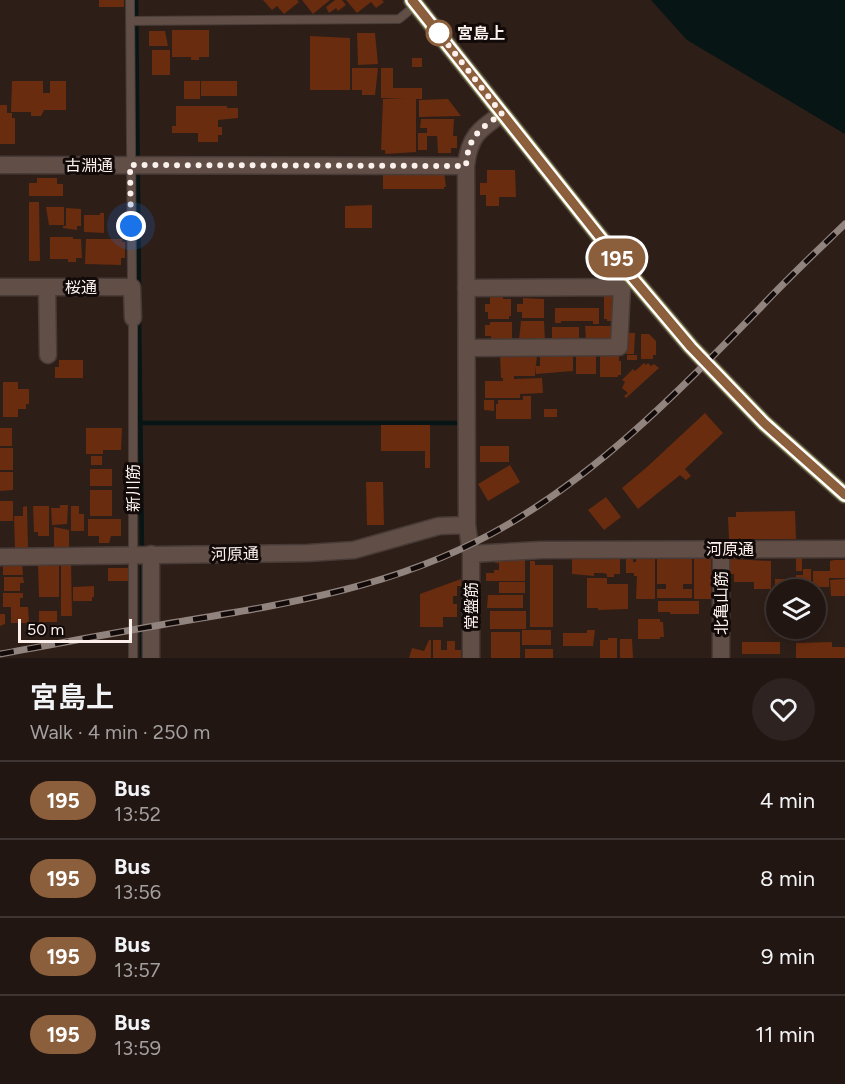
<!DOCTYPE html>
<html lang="en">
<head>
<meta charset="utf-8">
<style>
	:root { --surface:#221612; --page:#2e2320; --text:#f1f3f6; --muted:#a29f9f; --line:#3f3532 }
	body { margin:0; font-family:Figtree,"Noto Sans JP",sans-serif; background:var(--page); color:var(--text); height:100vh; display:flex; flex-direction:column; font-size:22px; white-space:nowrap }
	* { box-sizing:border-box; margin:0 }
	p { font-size:20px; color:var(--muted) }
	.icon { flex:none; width:33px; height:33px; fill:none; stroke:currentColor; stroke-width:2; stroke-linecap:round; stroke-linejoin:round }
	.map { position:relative; height:658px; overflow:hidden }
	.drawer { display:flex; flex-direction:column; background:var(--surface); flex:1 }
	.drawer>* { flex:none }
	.badge { padding:0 12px; border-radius:20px; font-size:21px; line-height:39px }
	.controls { position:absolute; left:766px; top:579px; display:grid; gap:12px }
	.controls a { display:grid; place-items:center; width:60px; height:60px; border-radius:50%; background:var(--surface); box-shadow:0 3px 9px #0003,0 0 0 2px var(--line); font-size:30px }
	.scale { position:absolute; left:18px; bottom:15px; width:114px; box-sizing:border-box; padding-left:6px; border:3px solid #fbf0ec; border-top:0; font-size:16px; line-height:21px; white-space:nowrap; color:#fbf0ec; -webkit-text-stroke:4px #110a08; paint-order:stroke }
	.you { position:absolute; width:30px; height:30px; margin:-15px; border:4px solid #fff; border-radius:50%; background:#1a73e8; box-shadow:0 0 0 9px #1a73e833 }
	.map>.badge { position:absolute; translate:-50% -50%; box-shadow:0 0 0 3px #fff }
	.round { display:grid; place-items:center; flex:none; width:63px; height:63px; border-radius:32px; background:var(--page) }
	.overview { display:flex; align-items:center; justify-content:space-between; height:102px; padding:0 30px }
	h1 { font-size:28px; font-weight:700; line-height:45px }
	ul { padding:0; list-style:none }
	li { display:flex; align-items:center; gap:18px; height:78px; padding:0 30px; border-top:2px solid var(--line) }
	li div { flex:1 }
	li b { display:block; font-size:22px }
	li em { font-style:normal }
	li .badge { min-width:66px; font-weight:700; text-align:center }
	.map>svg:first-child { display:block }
	.water { fill:#071515 }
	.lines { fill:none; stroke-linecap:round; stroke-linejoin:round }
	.stream { stroke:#071515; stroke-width:4.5 }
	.building { fill:#692c0e }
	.service-casing { stroke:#483b37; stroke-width:10 }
	.minor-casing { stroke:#483b37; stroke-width:19 }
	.primary-casing { stroke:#483b37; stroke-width:19 }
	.service { stroke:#604e47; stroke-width:8 }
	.minor { stroke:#604e47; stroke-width:16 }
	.primary { stroke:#949454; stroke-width:16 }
	.rail-casing { stroke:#91837e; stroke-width:7 }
	.rail { stroke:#110a08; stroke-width:4.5; stroke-dasharray:14; stroke-linecap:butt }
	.line-casing { stroke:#fff; stroke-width:14 }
	.line { stroke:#8b5e3c; stroke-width:9 }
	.walk { stroke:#fbf0ec; stroke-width:6; stroke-dasharray:0 10.8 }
	.stop-dot { fill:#fff; stroke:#8b5e3c; stroke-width:3 }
	.labels { text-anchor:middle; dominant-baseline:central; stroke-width:6; stroke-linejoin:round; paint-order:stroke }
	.stop-label { font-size:16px; font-weight:bold; fill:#fbf0ec; stroke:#110a08; text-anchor:start }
	.street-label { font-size:16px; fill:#fbf0ec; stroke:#110a08 }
</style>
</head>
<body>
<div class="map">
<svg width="845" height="658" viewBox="0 0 845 658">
	<rect width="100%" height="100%" fill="#2e1e18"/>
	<path class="water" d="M651 0H845V134L687 40Z"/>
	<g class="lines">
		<path class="stream" d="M136 0 139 286
			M139 319 142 550
			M141 423H457
			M142 658V559"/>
	</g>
	<path class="building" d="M99 0H124V7H99Z
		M263 0H297L299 2 284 14 277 6 272 10Z
		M302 0H330L313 14Z
		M335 0H342L346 5 338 11 336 8 329 13 326 7Z
		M346 0H382L384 2 376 8 371 2 357 13Z
		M172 30H209V57H199V60H191V57H172Z
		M149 31H165L168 46H149Z
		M357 33H375L378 64 358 65Z
		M310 36 350 38V90H310Z
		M152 50H170V75H152Z
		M412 58H422V67H412Z
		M352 68H378L375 95H362V90H352Z
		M381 68H393V88H422V99H416V152L385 154V150H381L383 99H404L381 98Z
		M12 81H43V93H50V81H66V110H44L41 116H31V112H11Z
		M184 81H200V99H184Z
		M201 81H237V96H201Z
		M448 99 461 116 419 117V100Z
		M0 105H7V113H12V118H15V144H0Z
		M176 106H227V108H238V118L218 120V127H222V135H218V142H198V133H172V126H176Z
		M421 119H454L453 136H457V148H451V153H438L437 134V136H427V150H418V133H427V128H420Z
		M487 170H515L516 197H499V206H486V195H480V183H487Z
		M383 171H444L446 187H444V189H383Z
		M37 178H57V184H63V196H29V183H37Z
		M29 202H39L40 261H29Z
		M372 205V228H345V206Z
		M46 207H64V225H49Z
		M66 208 81 209V226H77V230L63 228V226H66Z
		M100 213H104V233L84 232V215H100Z
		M50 237H73V239H81L82 258H76V262H68V259H50Z
		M86 239H122V242H125V258H121V265L85 264Z
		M490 294H503V299H511V316H509V319H488V312H485V304H490Z
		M604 294H616L617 321H607V319H604Z
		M523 298 544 299V318H522V312H517V304H523Z
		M555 308H599V324H593V321H561V323H555Z
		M521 321H544L545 340H519Z
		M490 322H512V340L491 344V336H485V325H490Z
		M585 326H614V342L586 340Z
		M552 327H579V345L552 341Z
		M626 333H635L634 354H626Z
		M641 334H649L656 341V355H653V359H641Z
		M500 355H537L535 376H514V379L542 378 543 393 520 394V398H485V381H503V378H501Z
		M540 355H573V371L536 374V366H540Z
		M600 355H619V361H621V375H618V377H600Z
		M627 355H637V360H627Z
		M576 356H596V374H576Z
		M59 360H83V378H55V367H59Z
		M644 363 646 365 648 363 651 366 654 364 659 368 626 398 624 396 628 393 622 388 625 382 622 380 633 369 635 371Z
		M3 382H18V389H29V404H26V409H18V417H3Z
		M523 396H531V419H496V404H498V400H523Z
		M484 400H494V411L484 410Z
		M544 409H557V417H544Z
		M705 413 723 433 685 469 691 476 686 480 680 475 638 509 622 488 647 467Z
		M381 425H430V468H425V451H381Z
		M0 428H12V446H0Z
		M86 428H122L121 450H103V454H86Z
		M480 446H509V462H480Z
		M0 448H13V470H0Z
		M91 456H102V465H91Z
		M510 465 520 482 488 501 478 484Z
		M90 469H112V486H90Z
		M0 472H13V490L0 491Z
		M366 482H383L384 525H367Z
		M90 490H112V516H90Z
		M606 497 621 517 604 530 588 510Z
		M0 501H13V521H0Z
		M60 505H68L67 524 52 525 51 508H60Z
		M27 506 28 548H15L14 516H23V507Z
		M33 506H49V536H38V532H34Z
		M71 506H79V514H84V531H71Z
		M795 511 796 539H729L728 517H736V512Z
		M88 519H121V536H111L109 543H99V536H88Z
		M54 527 69 530V547H54Z
		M495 558H525V581H486V573H494V570H499V563H495Z
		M620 558V574H614V577H607V574L603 573H594V576L572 574V559Z
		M626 558H633V562H636V558H655V599H636L637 576H634V573H626Z
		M657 558H692V584H683V589H692V598H657V589H666V584H657Z
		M694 558H711V599H694Z
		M796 558H802V571H796Z
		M730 559 771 561V589H754V582H734V574H730Z
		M834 560H845V578H829V587H813V571H830V561Z
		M3 561H22L23 575H3Z
		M61 561H71L72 616H61Z
		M530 561H535V565H553V627H530Z
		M38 565H59V597H39Z
		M108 568H129V581H108Z
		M803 569H811V590H796V575H803Z
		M4 577H23L24 583H20V591H4Z
		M587 578H607V584H628V609L598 610V608H587Z
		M461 579V586H457V596H453V604H457V617H443V627H420V594Z
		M775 579H794V590H775Z
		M845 579V596H831L830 580Z
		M499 582H525V593H499Z
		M94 586V597H92V601H73V587Z
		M3 593H23V598H20V607H28L29 623H11V607H3Z
		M488 595H523V608H487Z
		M658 601H699V614H670V612H658Z
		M39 611H57V622H45V625H39Z
		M490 611H526V629H490Z
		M0 614H5V624L0 626Z
		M638 619H660V622H663L664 637H660V639H638Z
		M522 630H551V645H522Z
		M587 630H595L593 646H563V633H587Z
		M491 632H520V658H491Z
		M608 638H617V658H600V640H608Z
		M620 639H632L633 658H620Z
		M429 640H431V658H409L412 648 424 651Z
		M433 640H441V650H447V641H455V650H461V658H433Z
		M742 642H780V654H742Z
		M832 642V647H845V658H796V643Z
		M525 649H553V658H525Z"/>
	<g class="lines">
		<g class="service-casing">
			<path id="service" d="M130 0 132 287
				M130 21 399 19 416 5
				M133 318V658"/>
		</g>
		<g class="minor-casing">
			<path id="minor" d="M0 165 466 166
				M0 287H132L133 318
				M47 287 48 355
				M466 288 622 287 629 279
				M468 348 619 347 622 287
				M471 554 541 550 845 549
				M0 557 308 553 354 550 439 526 467 525
				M151 658V554
				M471 658V554L467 525 466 166C469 137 479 129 502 114
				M721 658V549"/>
		</g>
		<g class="primary-casing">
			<path id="primary" d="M412 0 631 276 691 347 764 423 845 495"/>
		</g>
		<use href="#service" class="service"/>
		<use href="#minor" class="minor"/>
		<use href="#primary" class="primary"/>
		<g class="rail-casing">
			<path id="rail" d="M0 654C61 643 123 631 184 621 292 603 392 587 491 534 595 478 679 391 761 307 788 278 817 251 845 224"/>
		</g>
		<use href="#rail" class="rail"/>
	</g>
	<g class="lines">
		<g class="line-casing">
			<path id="line" d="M412 0 631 276 691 347 764 423 845 495"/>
		</g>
		<use href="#line" class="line"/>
		<path class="walk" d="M131 226 130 165 466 166C468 137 479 129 502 114L439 33"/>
	</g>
	<circle class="stop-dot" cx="439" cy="33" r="12"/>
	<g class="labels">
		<g class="stop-label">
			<text x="457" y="33">宮島上</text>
		</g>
		<g class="street-label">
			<text x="89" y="165">古淵通</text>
			<text x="81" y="287">桜通</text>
			<text transform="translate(133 488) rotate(-90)">新川筋</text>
			<text x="730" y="549">河原通</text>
			<text transform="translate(235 554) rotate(-1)">河原通</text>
			<text transform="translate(721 603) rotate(-90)">北亀山筋</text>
			<text transform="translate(471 606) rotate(-90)">常盤筋</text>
		</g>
	</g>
</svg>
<div class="controls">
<a><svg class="icon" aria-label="layers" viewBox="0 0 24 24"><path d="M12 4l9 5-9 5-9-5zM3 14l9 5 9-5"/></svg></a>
</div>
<div class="scale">50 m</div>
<div class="you" style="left:131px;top:226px"></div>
<b class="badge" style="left:617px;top:258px;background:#8b5e3c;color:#fff">195</b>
</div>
<section class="drawer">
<div class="overview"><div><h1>宮島上</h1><p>Walk · 4 min · 250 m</p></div><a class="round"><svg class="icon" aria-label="heart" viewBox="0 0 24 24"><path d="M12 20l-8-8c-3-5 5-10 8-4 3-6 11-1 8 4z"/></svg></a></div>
<ul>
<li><span class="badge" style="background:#8b5e3c;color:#fff">195</span><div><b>Bus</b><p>13:52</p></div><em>4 min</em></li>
<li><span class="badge" style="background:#8b5e3c;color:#fff">195</span><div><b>Bus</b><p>13:56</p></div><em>8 min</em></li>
<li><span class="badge" style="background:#8b5e3c;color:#fff">195</span><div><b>Bus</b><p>13:57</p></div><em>9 min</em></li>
<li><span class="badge" style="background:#8b5e3c;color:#fff">195</span><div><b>Bus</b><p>13:59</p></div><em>11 min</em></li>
</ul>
</section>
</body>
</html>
